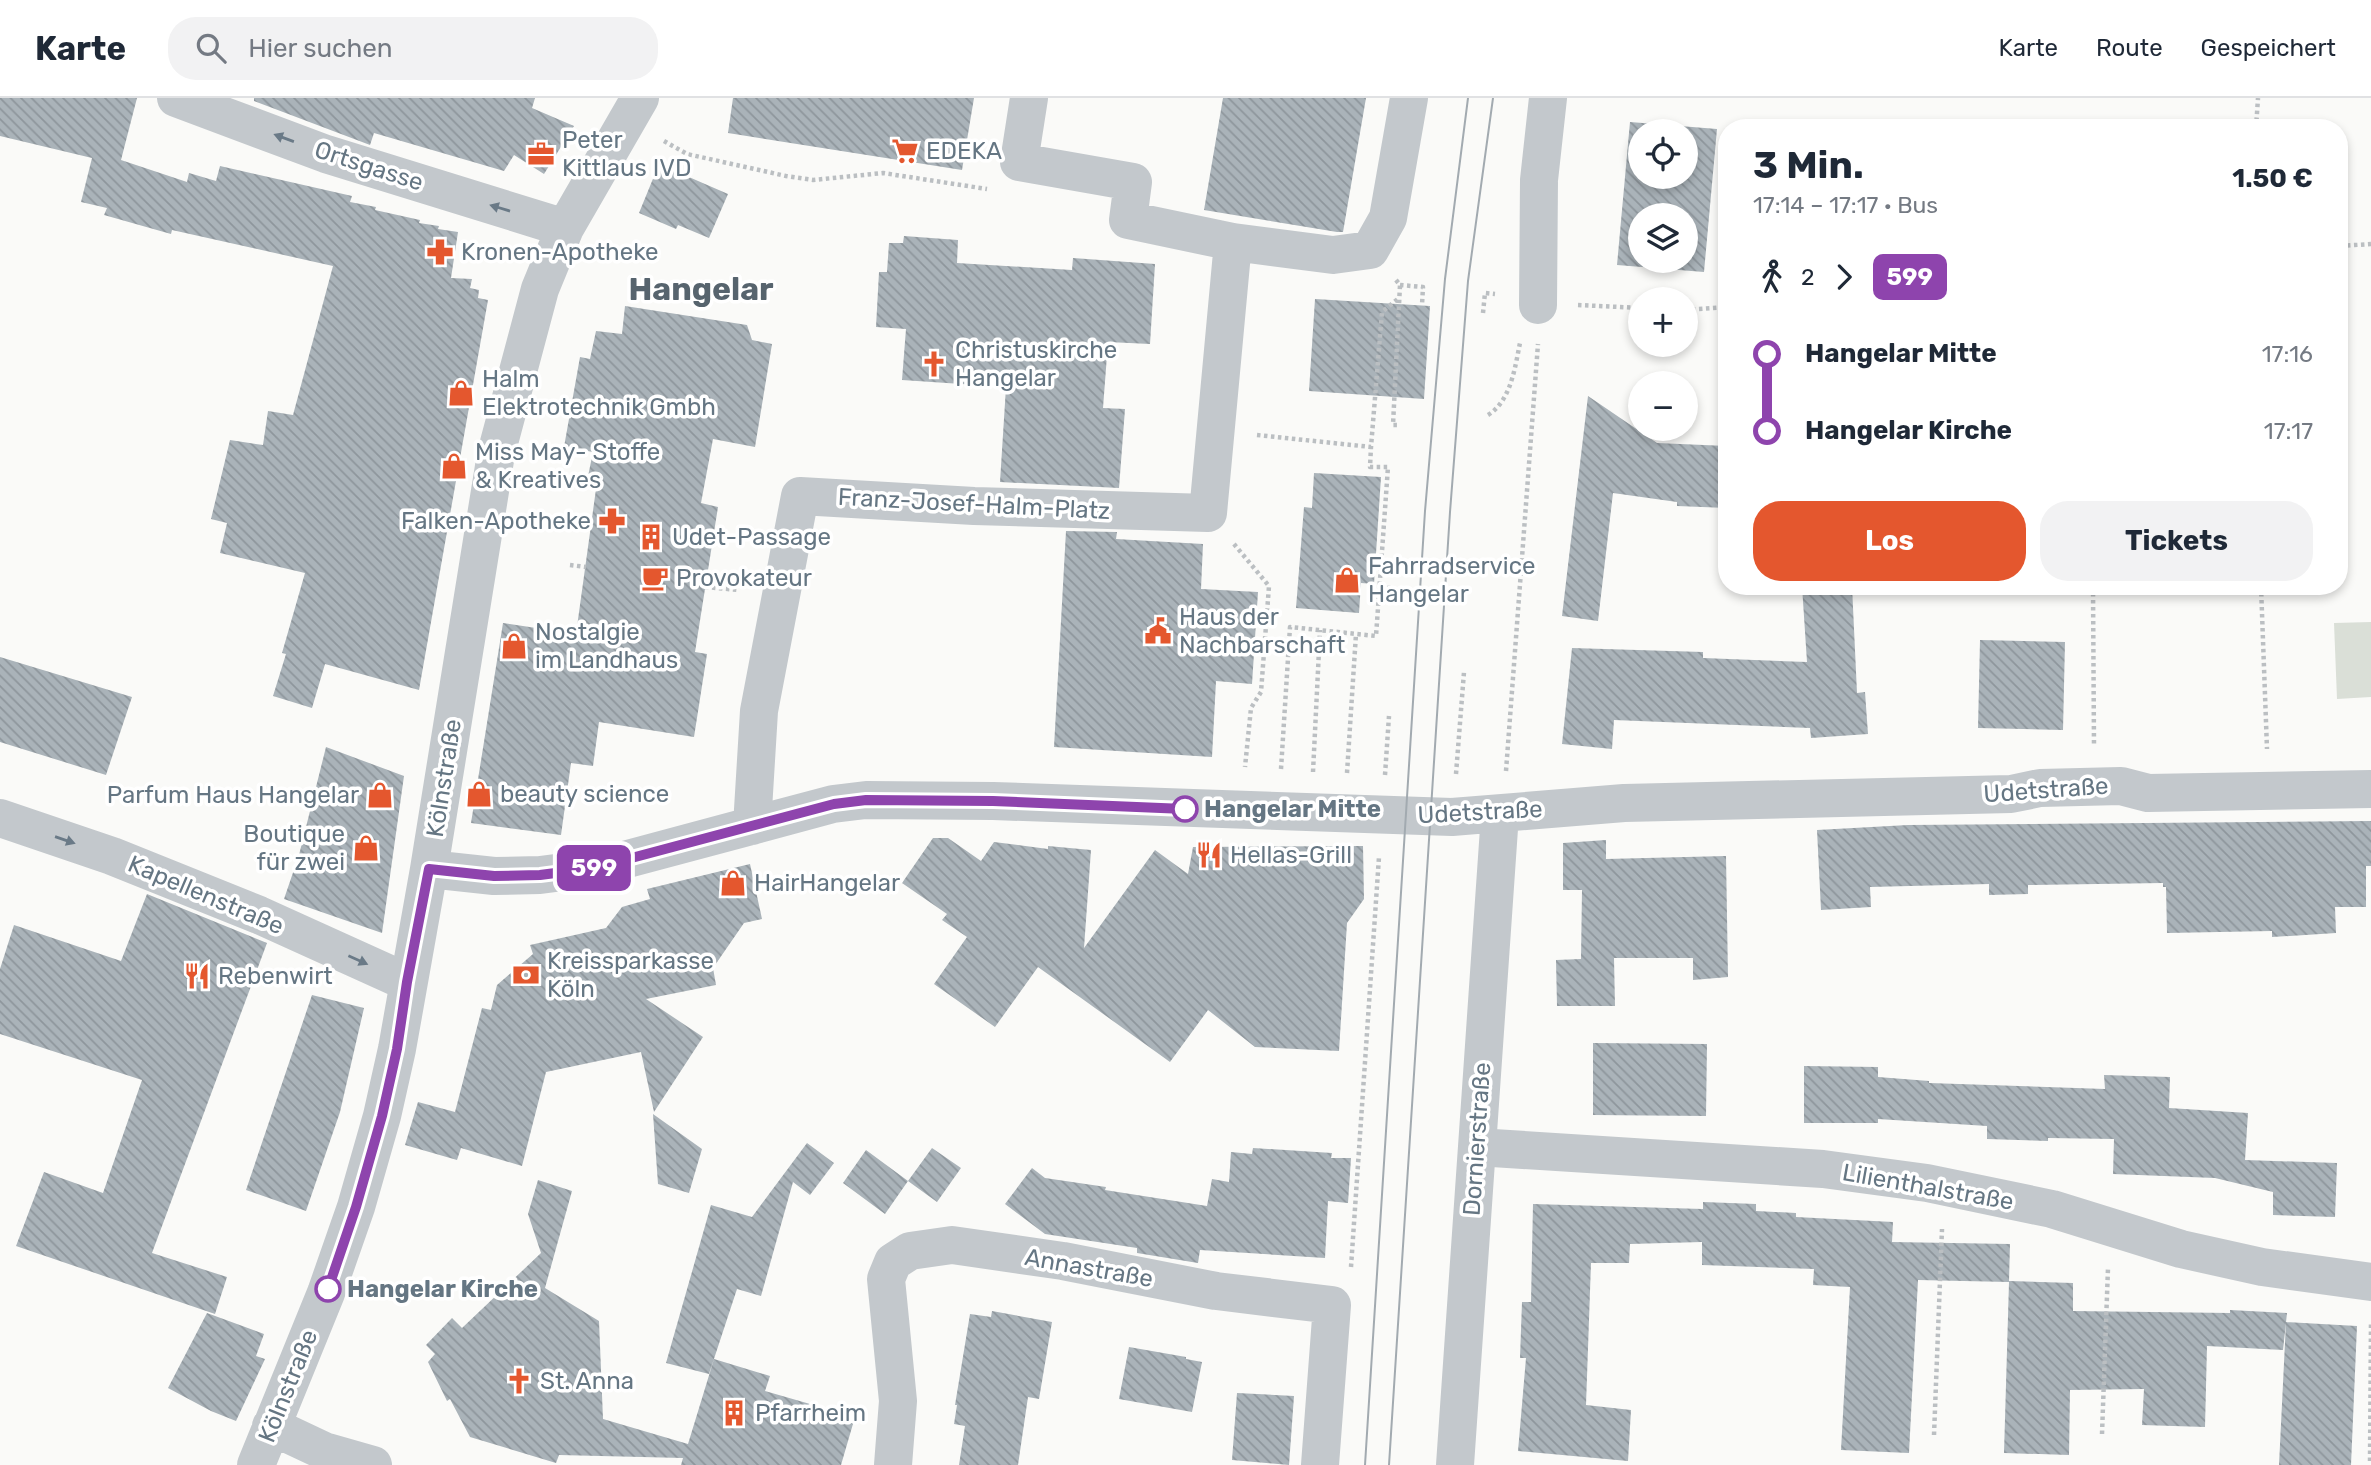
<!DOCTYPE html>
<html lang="de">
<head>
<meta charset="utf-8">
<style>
	:root { --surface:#fff; --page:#f2f2f3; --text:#1f2937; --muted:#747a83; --line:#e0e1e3; --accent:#e4572e }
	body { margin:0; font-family:Rubik,sans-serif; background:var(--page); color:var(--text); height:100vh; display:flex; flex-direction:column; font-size:26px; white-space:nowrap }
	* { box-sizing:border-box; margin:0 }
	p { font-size:23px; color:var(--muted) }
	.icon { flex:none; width:38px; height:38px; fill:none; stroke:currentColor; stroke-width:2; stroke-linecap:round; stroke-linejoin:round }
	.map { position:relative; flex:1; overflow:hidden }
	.details { position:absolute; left:1718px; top:21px; width:630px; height:476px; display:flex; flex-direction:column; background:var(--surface); border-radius:28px; box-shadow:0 4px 10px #0003 }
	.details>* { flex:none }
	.badge { padding:0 14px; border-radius:10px; font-size:24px; line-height:46px }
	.tools { position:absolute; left:1628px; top:21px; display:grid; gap:14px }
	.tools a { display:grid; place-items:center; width:70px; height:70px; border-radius:50%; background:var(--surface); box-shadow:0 4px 10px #0003; font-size:35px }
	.map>.badge { position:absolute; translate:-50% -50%; box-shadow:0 0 0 4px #fff }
	.legs { display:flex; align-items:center; gap:10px; height:77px; padding:0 35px; font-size:23px }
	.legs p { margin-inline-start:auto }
	.overview { display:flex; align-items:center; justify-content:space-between; height:119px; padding:0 35px }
	h1 { font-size:38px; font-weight:700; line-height:52px }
	.cta { display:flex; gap:14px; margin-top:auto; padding:14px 35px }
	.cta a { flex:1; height:80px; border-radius:28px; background:var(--accent); color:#fff; font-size:28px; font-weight:700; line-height:80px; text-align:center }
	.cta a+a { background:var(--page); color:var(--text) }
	ul { padding:0 35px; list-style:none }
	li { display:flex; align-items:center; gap:24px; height:77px; font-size:26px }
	li i { display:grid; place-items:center; width:10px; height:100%; margin:0 9px; background:currentColor }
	li i::after { content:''; width:18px; height:18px; margin:-9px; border:5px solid; border-radius:50%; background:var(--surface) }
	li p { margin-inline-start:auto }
	li:first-child i { background:linear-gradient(#0000 50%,currentColor 0) }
	li:last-child i { background:linear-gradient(currentColor 50%,#0000 0) }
	header { display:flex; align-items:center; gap:42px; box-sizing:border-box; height:98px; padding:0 35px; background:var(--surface); border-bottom:2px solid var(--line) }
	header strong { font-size:33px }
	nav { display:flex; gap:38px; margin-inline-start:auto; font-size:24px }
	.search { width:490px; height:63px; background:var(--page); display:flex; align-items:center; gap:18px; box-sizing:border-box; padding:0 24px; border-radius:28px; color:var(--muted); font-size:26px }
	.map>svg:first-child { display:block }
	.green { fill:#dadfd7 }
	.building { fill:url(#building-back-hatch); fill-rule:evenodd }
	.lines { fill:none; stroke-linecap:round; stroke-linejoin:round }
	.path { stroke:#bbbfc2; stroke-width:4.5; stroke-dasharray:3.5 3.5; stroke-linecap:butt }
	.minor { stroke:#c3c8cc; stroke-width:38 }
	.tram { stroke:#a2aab0; stroke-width:2 }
	.oneway { fill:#6a7a87 }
	.line-1-casing { stroke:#fff; stroke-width:16 }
	.line-1 { stroke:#8e44ad; stroke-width:10 }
	.stop-1-dot { fill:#fff; stroke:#8e44ad; stroke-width:3.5 }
	.labels { text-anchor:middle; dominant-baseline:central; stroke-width:7; stroke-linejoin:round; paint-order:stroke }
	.poi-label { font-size:24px; fill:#657683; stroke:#fff; text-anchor:start }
	.street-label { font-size:24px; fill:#657683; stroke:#fff }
	.stop-label { font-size:24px; font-weight:bold; fill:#657683; stroke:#fff; text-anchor:start }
	.district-label { font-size:32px; font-weight:bold; fill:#57646e; stroke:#fff }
</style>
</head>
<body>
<header>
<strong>Karte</strong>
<div class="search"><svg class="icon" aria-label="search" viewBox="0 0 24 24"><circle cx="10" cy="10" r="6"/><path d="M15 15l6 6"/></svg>Hier suchen</div>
<nav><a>Karte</a><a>Route</a><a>Gespeichert</a></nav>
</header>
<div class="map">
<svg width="2371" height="1367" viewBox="0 0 2371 1367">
	<defs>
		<pattern id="building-back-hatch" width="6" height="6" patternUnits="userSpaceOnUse" patternTransform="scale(1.75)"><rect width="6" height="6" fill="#aab3b9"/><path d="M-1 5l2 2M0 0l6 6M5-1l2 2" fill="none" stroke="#8e969c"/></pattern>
	</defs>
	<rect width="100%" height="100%" fill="#fafaf8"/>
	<path class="green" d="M2371 524V599L2337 601 2334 525Z"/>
	<path class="building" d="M0 0H137L121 62 187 84 189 75 216 83 220 68 352 98 350 104 376 109 375 112 420 122 419 125 439 128 438 131 458 134 451 180 472 181 470 190 479 192 478 200 488 202 419 592 325 566 312 610 273 598 286 556 282 555 305 475 220 455 227 425 211 421 230 342 263 347 268 313 293 317 333 168 172 132 171 136 104 117 107 110 81 104 92 60 0 38Z
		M254 0H535L532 10 574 28 544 76 514 57 504 73 374 35 370 47 254 3Z
		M733 0H974L962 72 728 35Z
		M1223 0H1366L1343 134H1337L1204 112Z
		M1630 24 1717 31 1704 174 1617 167ZM1640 33H1685V79H1640ZM1640 117H1685V163H1640Z
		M659 66 728 96 709 140 678 127 676 131 639 115Z
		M904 138 958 142 957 165 1072 172 1073 160 1155 166 1150 246 1108 244 1103 310 1125 311 1119 390 1000 384 1006 289 902 282 906 231 876 229 879 174H887L889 145H903Z
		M1315 201 1430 208 1424 301 1309 293Z
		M625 208 747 227 752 242 772 246 755 349 713 341 701 405 718 409 695 554 707 556 694 639 599 624 593 668 571 665 561 737 471 725 503 525 576 536 596 391 586 388 593 354 564 349 580 259 590 261 596 233 622 236Z
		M1588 298 1657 345 1727 348V410L1677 408V404L1613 395 1598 523 1562 518Z
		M1314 375 1381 379 1374 486 1361 485 1359 515 1296 510 1304 409 1312 410Z
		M1066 433 1117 434 1116 441 1203 446 1201 491 1258 494 1252 586 1216 583 1212 659 1054 649Z
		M1802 488H1852L1857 595 1865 594 1868 636 1811 640 1810 630 1614 622 1612 651 1562 646 1572 550 1703 554V560L1807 564Z
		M1980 542 2065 544 2063 632 1978 630Z
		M0 559 132 599 106 677 0 644Z
		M326 649 404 678 382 835 284 801 299 757Z
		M2371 723V768H2366V809H2335L2336 835 2272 839V833L2167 835 2166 789H2163V785L2028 787V796L1989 797V786L1870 789 1871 809 1821 812 1817 732 1908 727Z
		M933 740H948L981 763 994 744 1048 751V748L1091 752 1084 850 1155 752 1188 776 1193 749 1363 748 1364 801 1347 825 1339 953 1255 949 1208 912 1170 964 1038 869 995 929 934 886 967 839 942 822 947 816 902 785Z
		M1606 742V761L1726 758 1728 879 1693 882V860H1614L1615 908H1557L1556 862 1581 861 1582 792H1563V745Z
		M750 766 762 821 744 825 713 870 716 887 646 901 703 939 654 1014 641 954 546 974 522 1068 461 1050 457 1062 405 1047 418 1004 455 1014 482 910 491 912 497 887 533 856 530 847 606 830 622 809 650 801 647 791Z
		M147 796 267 845 152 1155 227 1179 215 1216 16 1148 44 1074 103 1095 142 982 0 936V871L14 827 121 863Z
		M312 897 364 910 340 1014 306 1113 246 1092Z
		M1593 945 1707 946 1706 1018 1593 1017Z
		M1804 968 1878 969V979L1929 983V985L2105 991 2104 977 2170 979 2169 1010 2248 1015 2245 1062 2337 1065 2335 1119 2273 1117V1094L2215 1080 2113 1076 2114 1041 2048 1040V1043L1987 1041V1028L1878 1021V1025H1804Z
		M653 1016 702 1051 689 1095 658 1086Z
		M807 1045 834 1065 810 1097 793 1084 761 1198 737 1191 709 1276 666 1265 711 1107 752 1119Z
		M932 1050 961 1070 937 1104 908 1083 885 1116 843 1085 866 1052 908 1083Z
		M1253 1050 1332 1055 1331 1060H1351L1348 1105 1328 1103 1325 1160 1200 1152 1198 1165 1137 1155V1150L1045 1136 1005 1106 1032 1070 1045 1080 1106 1089 1105 1092 1207 1108 1212 1081 1229 1084 1231 1054 1252 1056Z
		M538 1082 572 1093 545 1190 599 1223 603 1321 688 1346 714 1261 770 1278 765 1293 855 1319 841 1367H681L683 1360 559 1357 556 1365 470 1339 450 1301 447 1303 428 1264 435 1256 426 1247 452 1220 462 1230 541 1155 528 1116Z
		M1703 1104 1756 1106V1113L1796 1115V1119L1893 1124 1892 1144 2010 1146 2009 1183 2073 1185V1213L2230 1215V1212L2287 1215 2283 1252 2207 1248 2205 1329 2142 1327 2144 1291 2070 1292 2069 1357 2004 1355 2009 1184 1918 1182 1909 1355 1841 1352 1850 1189 1813 1187 1814 1171 1702 1167V1144L1630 1146 1629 1165H1591L1586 1307 1631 1312 1628 1363 1518 1353 1526 1260H1520L1522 1204H1531L1533 1106 1703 1111Z
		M992 1213 1052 1224 1039 1301 1028 1299 1018 1367H959L965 1328 954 1326 957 1307H955L970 1216 991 1219Z
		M207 1215 264 1236 256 1258 265 1261 236 1323 211 1313 168 1290Z
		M2286 1224 2357 1228 2351 1367H2279Z
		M1129 1249 1186 1259V1261L1202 1264 1192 1314 1119 1301Z
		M1237 1295 1294 1298 1289 1367 1232 1362Z"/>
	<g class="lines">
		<path class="path" d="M2256 30 2258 0
			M664 43 687 56 786 78 813 82 883 75 987 91
			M2340 148 2371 146
			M1396 182 1400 187 1393 327H1399
			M1400 187 1423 189 1422 207
			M1578 207 1640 210
			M1685 212 1727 209
			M1483 215 1485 195 1495 196
			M1488 317C1511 303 1515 269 1520 245
			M1257 337 1371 349
			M1234 446 1269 488 1261 594 1251 610 1245 669
			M570 467 586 469
			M2093 488 2094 648
			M2261 488 2267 651
			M705 489 739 492
			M1380 490H1391
			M1281 671 1290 529 1376 538 1388 369H1370L1371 349 1382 214 1399 200
			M1506 673 1538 246
			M1313 674 1320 532
			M1347 675 1356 536
			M1456 676 1464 574
			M1385 677 1389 618
			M1351 1169 1379 759
			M2102 1336 2108 1170
			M1934 1337 1942 1131
			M2370 1363 2371 1223"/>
		<path class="minor" d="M176 0 326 56 565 130
			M1029 0 1019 64 1133 84 1128 122 1233 144 1333 157 1370 152 1388 120 1409 0
			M1538 207 1539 82 1548 0
			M0 720 112 758 259 817 407 884
			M752 728 759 613 800 398 974 408 1208 415 1233 144
			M429 771 494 778 540 777 594 770 833 706 866 702 993 703 1452 719 1624 705 2011 696 2040 690 2121 688 2148 695 2371 691
			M1477 1049 1823 1071 1927 1085 2052 1111 2181 1151 2262 1169 2371 1184
			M271 1328 324 1353 373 1367
			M256 1367 326 1195 356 1109 382 1018 397 951 429 771 496 356 540 191 565 130 640 0
			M893 1367 898 1303 886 1181 893 1164 910 1153 952 1147 1063 1163 1216 1193 1332 1207 1320 1367
			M1455 1367 1500 716"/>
		<path class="tram" d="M1365 1367 1425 413 1445 181 1468 0
			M1389 1367 1450 414 1468 183 1493 0"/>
	</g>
	<defs><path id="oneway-solid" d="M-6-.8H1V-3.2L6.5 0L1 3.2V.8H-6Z" transform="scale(1.75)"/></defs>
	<g class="oneway">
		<use href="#oneway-solid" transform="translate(284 40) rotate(-160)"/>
		<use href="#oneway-solid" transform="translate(500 110) rotate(-163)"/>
		<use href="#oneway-solid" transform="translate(65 742) rotate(19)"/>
		<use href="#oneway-solid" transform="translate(358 862) rotate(24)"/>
	</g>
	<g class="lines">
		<g class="line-1-casing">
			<path id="line-1" d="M328 1191 356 1109 382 1018 397 951 407 884 429 771 494 778 540 777 594 770 834 706 866 702 993 703 1185 711"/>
		</g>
		<use href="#line-1" class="line-1"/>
	</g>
	<defs>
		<g id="supermarket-bare" transform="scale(2.1)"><path d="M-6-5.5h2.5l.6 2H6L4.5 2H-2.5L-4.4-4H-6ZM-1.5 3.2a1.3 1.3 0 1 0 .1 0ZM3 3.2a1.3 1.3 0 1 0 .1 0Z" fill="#e4572e" stroke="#fff" stroke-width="2.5" paint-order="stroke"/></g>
		<g id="office-bare" transform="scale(2.1)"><path d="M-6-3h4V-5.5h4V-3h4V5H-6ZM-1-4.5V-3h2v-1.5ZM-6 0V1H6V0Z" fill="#e4572e" stroke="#fff" stroke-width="2.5" paint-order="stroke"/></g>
		<g id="pharmacy-bare" transform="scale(2.1)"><path d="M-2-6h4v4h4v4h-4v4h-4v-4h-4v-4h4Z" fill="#e4572e" stroke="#fff" stroke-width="2.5" paint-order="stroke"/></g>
		<g id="church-bare" transform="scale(2.1)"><path d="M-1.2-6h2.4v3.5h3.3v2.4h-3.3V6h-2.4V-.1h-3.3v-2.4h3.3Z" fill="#e4572e" stroke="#fff" stroke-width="2.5" paint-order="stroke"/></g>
		<g id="shop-bare" transform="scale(2.1)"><path d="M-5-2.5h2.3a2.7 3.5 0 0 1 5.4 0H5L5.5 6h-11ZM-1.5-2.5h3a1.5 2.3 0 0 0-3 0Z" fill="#e4572e" stroke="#fff" stroke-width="2.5" paint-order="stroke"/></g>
		<g id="building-bare" transform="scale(2.1)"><path d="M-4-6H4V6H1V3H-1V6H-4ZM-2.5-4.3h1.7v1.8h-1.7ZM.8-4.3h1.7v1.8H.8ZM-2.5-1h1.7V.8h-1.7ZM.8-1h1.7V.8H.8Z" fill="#e4572e" stroke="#fff" stroke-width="2.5" paint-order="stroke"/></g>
		<g id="cafe-bare" transform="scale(2.1)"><path d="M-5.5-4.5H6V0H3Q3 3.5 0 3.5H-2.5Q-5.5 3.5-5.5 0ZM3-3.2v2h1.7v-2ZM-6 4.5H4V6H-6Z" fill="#e4572e" stroke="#fff" stroke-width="2.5" paint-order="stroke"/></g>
		<g id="civic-bare" transform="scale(2.1)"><path d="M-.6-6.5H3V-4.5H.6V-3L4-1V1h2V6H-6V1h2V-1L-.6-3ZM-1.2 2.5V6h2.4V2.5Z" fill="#e4572e" stroke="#fff" stroke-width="2.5" paint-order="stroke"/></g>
		<g id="restaurant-bare" transform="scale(2.1)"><path d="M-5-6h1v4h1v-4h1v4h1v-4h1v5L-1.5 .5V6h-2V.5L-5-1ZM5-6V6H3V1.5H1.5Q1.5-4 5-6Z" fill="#e4572e" stroke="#fff" stroke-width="2.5" paint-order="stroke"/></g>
		<g id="bank-bare" transform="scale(2.1)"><path d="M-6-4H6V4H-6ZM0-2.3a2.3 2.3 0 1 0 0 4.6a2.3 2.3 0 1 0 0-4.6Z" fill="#e4572e" stroke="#fff" stroke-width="2.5" paint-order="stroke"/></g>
	</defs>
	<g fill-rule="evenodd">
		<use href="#supermarket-bare" x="905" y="53"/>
		<use href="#office-bare" x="541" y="56"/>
		<use href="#pharmacy-bare" x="440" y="154"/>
		<use href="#church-bare" x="934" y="266"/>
		<use href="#shop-bare" x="461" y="295"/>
		<use href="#shop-bare" x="454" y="368"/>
		<use href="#pharmacy-bare" x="612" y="423"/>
		<use href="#building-bare" x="651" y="439"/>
		<use href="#cafe-bare" x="655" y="480"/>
		<use href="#shop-bare" x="1347" y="482"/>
		<use href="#civic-bare" x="1158" y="533"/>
		<use href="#shop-bare" x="514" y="548"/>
		<use href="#shop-bare" x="479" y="696"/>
		<use href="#shop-bare" x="380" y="697"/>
		<use href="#shop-bare" x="366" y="750"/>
		<use href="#restaurant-bare" x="1209" y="757"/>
		<use href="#shop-bare" x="733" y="785"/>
		<use href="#bank-bare" x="526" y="877"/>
		<use href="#restaurant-bare" x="197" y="878"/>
		<use href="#church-bare" x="519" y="1283"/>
		<use href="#building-bare" x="734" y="1315"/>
	</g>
	<g class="stop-1-dot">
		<circle cx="1185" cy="711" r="12"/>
		<circle cx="328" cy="1191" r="12"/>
	</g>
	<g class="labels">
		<g class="poi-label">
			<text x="562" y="42">Peter<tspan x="562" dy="28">Kittlaus IVD</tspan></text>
			<text x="926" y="53">EDEKA</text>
			<text x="461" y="154">Kronen-Apotheke</text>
			<text x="955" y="252">Christuskirche<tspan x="955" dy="28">Hangelar</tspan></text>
			<text x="482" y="281">Halm<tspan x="482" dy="28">Elektrotechnik Gmbh</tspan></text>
			<text x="475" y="354">Miss May- Stoffe<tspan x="475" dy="28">&amp; Kreatives</tspan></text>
			<text x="591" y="423" text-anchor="end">Falken-Apotheke</text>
			<text x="672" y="439">Udet-Passage</text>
			<text x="1368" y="468">Fahrradservice<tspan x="1368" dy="28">Hangelar</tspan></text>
			<text x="676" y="480">Provokateur</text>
			<text x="1179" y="519">Haus der<tspan x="1179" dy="28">Nachbarschaft</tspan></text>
			<text x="535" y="534">Nostalgie<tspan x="535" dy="28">im Landhaus</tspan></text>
			<text x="500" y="696">beauty science</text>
			<text x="359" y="697" text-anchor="end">Parfum Haus Hangelar</text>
			<text x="345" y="736" text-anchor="end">Boutique<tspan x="345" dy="28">für zwei</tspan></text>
			<text x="1230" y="757">Hellas-Grill</text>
			<text x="754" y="785">HairHangelar</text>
			<text x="547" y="863">Kreissparkasse<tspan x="547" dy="28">Köln</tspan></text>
			<text x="218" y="878">Rebenwirt</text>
			<text x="540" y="1283">St. Anna</text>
			<text x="755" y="1315">Pfarrheim</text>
		</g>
		<g class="street-label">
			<text transform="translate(369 68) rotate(18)">Ortsgasse</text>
			<text transform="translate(974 406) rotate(3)">Franz-Josef-Halm-Platz</text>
			<text transform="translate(444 680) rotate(-81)">Kölnstraße</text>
			<text transform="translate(2046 692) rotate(-4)">Udetstraße</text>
			<text transform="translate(1480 714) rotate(-3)">Udetstraße</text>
			<text transform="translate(206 797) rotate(23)">Kapellenstraße</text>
			<text transform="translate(1477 1041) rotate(-86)">Dornierstraße</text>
			<text transform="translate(1928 1089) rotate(10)">Lilienthalstraße</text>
			<text transform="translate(1089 1170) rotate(10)">Annastraße</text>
			<text transform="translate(288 1288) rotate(-68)">Kölnstraße</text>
		</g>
		<g class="stop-label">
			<text x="1204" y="711">Hangelar Mitte</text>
			<text x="347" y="1191">Hangelar Kirche</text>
		</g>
		<g class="district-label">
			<text x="701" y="191">Hangelar</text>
		</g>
	</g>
</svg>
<div class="tools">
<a><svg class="icon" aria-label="locate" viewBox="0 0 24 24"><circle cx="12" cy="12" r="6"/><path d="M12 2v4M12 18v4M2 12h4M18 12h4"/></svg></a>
<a><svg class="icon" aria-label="layers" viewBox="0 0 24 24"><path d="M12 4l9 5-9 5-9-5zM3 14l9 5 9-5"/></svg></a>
<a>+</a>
<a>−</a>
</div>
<b class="badge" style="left:594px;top:770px;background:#8e44ad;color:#fff">599</b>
<section class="details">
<div class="overview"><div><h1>3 Min.</h1><p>17:14 – 17:17 · Bus</p></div><b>1.50 €</b></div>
<div class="legs"><svg class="icon" aria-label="walk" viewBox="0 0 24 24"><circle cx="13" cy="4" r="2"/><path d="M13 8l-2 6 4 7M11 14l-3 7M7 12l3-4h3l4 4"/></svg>2<svg class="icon" aria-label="forward" viewBox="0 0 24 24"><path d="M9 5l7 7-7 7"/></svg><b class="badge" style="background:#8e44ad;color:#fff">599</b></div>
<ul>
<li><i style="color:#8e44ad"></i><b>Hangelar Mitte</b><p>17:16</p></li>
<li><i style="color:#8e44ad"></i><b>Hangelar Kirche</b><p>17:17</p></li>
</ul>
<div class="cta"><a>Los</a><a>Tickets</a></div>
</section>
</div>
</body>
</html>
